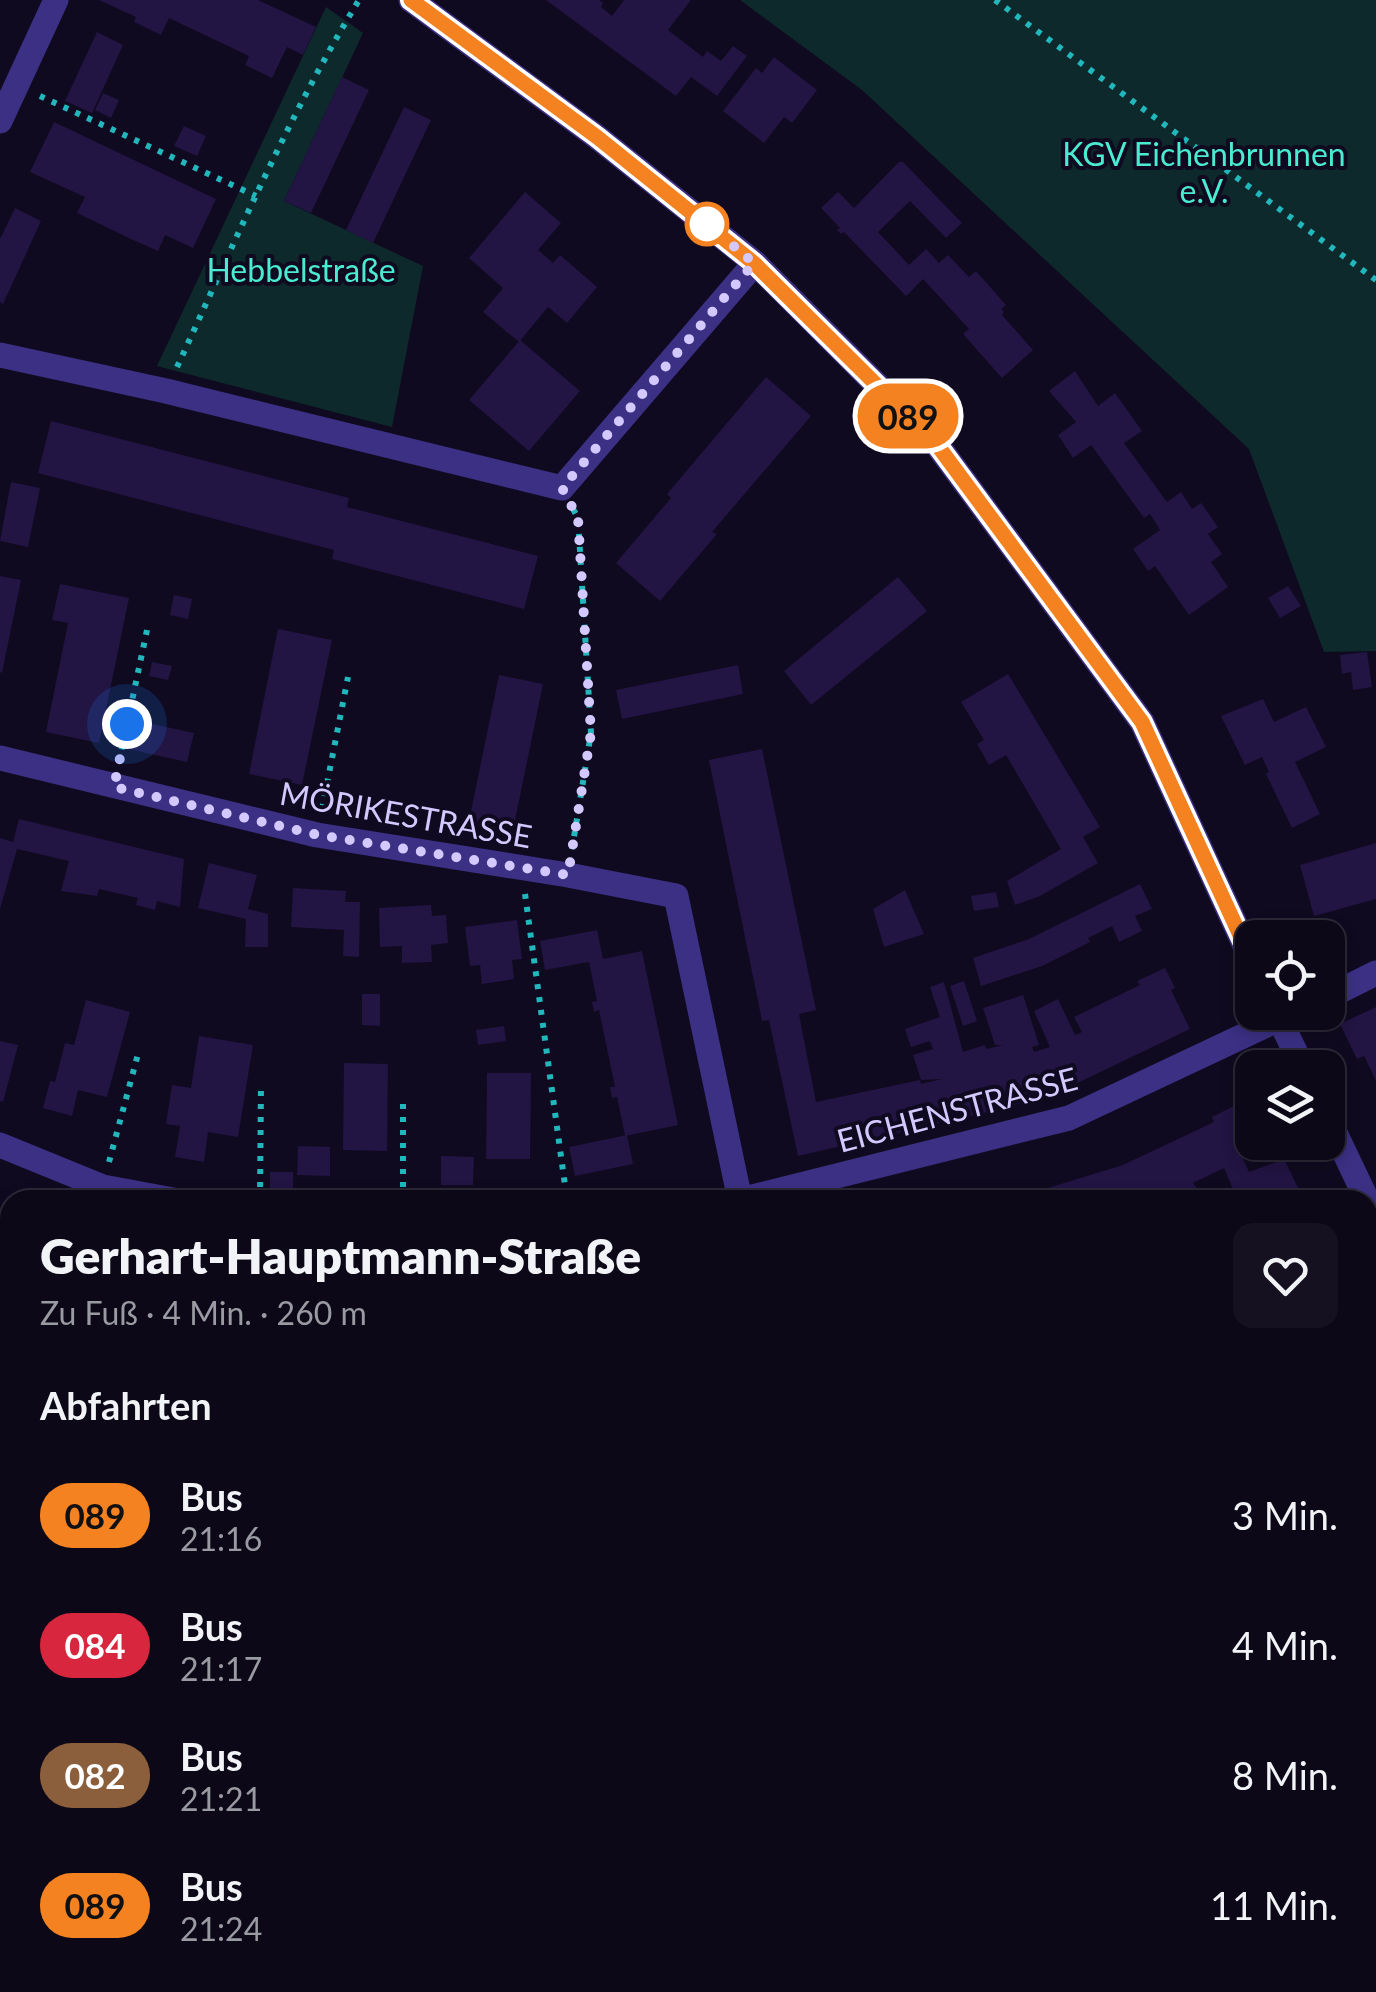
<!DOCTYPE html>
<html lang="de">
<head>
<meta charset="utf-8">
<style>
	:root { --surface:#0c0818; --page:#151121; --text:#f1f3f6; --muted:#9a9aa2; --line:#2c2937 }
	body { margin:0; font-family:Lato,sans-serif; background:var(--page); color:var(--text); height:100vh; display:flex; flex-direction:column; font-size:38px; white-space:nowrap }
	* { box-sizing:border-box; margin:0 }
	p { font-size:32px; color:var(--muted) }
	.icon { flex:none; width:55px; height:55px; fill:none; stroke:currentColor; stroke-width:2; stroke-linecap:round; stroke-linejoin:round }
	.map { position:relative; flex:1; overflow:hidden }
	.drawer { position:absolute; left:0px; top:1190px; width:1378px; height:802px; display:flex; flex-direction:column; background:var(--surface); border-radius:30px 30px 0 0; box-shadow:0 5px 15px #0003,0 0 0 2px var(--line) }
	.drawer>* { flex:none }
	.badge { padding:0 20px; border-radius:32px; font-size:35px; line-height:65px }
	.buttons { position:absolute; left:1235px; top:920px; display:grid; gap:20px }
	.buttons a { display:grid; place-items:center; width:110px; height:110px; border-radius:20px; background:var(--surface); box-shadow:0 5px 15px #0003,0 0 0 2px var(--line); font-size:50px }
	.you { position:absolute; width:50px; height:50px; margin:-25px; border:8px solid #fff; border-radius:50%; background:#1a73e8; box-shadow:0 0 0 15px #1a73e833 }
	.map>.badge { position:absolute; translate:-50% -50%; box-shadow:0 0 0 5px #fff }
	h2 { padding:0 40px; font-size:38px; line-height:90px }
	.round { display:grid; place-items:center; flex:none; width:105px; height:105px; border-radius:20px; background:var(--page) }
	.head { display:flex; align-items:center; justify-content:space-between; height:170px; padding:0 40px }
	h1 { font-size:48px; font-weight:800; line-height:75px }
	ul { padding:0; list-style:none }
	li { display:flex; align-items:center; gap:30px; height:130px; padding:0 40px }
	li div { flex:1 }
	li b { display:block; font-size:38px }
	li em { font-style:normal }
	li .badge { min-width:110px; font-weight:700; text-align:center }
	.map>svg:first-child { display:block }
	.green { fill:#0d292b }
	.building { fill:#221443 }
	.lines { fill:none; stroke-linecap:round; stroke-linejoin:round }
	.path { stroke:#21b7bc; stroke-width:6; stroke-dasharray:5 8; stroke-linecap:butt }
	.minor { stroke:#3b3084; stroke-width:25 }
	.tertiary { stroke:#3b3084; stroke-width:25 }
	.line-casing { stroke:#fff; stroke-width:22 }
	.line { stroke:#f58220; stroke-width:15 }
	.walk { stroke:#d4c9ff; stroke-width:10; stroke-dasharray:0 18 }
	.stop-dot { fill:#fff; stroke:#f58220; stroke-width:5 }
	.labels { text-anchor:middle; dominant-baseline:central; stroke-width:8; stroke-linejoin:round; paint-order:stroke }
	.park-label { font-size:32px; fill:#49ebd1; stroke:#100a20 }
	.street-label { font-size:32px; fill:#d4c9ff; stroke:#100a20 }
</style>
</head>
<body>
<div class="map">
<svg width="1376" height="1992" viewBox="0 0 1376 1992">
	<rect width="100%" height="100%" fill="#100a20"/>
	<path class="green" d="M740 0H1376V651L1324 652 1249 449 862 90Z
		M326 7 363 33 284 201 423 266 392 427 157 366Z"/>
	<path class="building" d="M99 0H258L316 27 303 55 287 47 272 78 245 65 249 56 169 18 161 35 134 22 136 17Z
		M546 0H599L603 3 601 7 612 16 624 0H691L668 30 703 57 707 51 721 61 733 46 747 56 717 96 691 77 676 96Z
		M97 32 123 45 92 113 65 101Z
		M774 57 817 90 792 123 784 117 764 143 723 111 756 68 762 73Z
		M342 77 369 90 311 213 284 201Z
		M103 93 119 100 111 118 95 110Z
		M404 107 431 120 373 243 346 230Z
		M54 122 216 199 193 248 165 235 158 251 131 239 77 213 85 197 30 172Z
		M184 126 206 136 197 156 174 146Z
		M899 162H903L962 223 946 238 910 201 878 232 909 265 926 249 939 263 948 255 969 277 976 271 1006 305 1001 309 1004 312 1002 315 1033 350 1002 378 963 334 969 329 923 279 906 296 844 232 841 234 837 230 840 228 821 208 838 192 854 208Z
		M525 192 561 223 538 250 553 263 560 255 597 287 567 323 548 307 519 342 483 312 503 288 469 258Z
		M15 208 41 221 3 304 0 302V239Z
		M520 340 580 391 529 451 469 400Z
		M1075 371 1098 406 1115 393 1142 431 1124 443 1167 502 1181 492 1192 509 1201 503 1218 527 1208 534 1222 554 1211 562 1228 587 1189 615 1155 566 1148 571 1133 549 1160 530 1150 514 1144 518 1091 445 1073 458 1058 435 1076 422 1049 391Z
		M766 377 811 416 712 532 717 534 660 601 616 563 671 498 667 494Z
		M51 421 349 498 347 507 538 556 524 609 332 559 334 550 38 473Z
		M11 482 40 488 28 547 0 541Z
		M0 576 21 580 2 673 0 672Z
		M898 577 927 611 811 705 784 671Z
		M60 584 129 598 99 743 46 732 68 623 52 620Z
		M1288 586 1301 606 1280 618 1268 598Z
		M174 595 192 599 188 619 170 615Z
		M278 629 332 640 302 785 249 774Z
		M1367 652 1372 687 1353 690 1351 672 1342 674 1340 655Z
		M152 662 172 666 168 680 149 676Z
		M738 665 743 694 622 719 616 690Z
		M1008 674 1100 827 1083 837 1098 863 1040 896 1015 905 1007 881 1061 849 1006 755 989 765 977 744 984 740 961 702Z
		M499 675 543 684 513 830 469 821Z
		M1263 699 1274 722 1306 707 1326 747 1295 762 1320 814 1292 828 1266 774 1269 772 1262 757 1245 765 1221 716Z
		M134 720 194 733 187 762 128 749Z
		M762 749 816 1010 799 1014 816 1102 920 1080 921 1084 942 1079 921 1080 913 1055 933 1049 930 1041 911 1047 905 1029 940 1017 930 987 944 982 963 1052 985 1045 986 1049 1003 1045H995L983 1008 1023 995 1039 1045 1032 1047 1034 1052 1050 1047 1034 1011 1058 999 1075 1035 1082 1032 1074 1017 1140 985 1137 981 1165 968 1175 988 1171 990 1190 1029 1065 1089 1005 1108 798 1156 769 1020 762 1021 709 760Z
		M19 819 184 859 180 907 157 901 155 910 136 905 138 898 99 889 97 896 61 891 69 861 17 849 0 909V838L13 842Z
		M1376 843V899L1314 916 1300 865Z
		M209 863 257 875 248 909 268 914V947H245L246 919 198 908Z
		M1140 884 1152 909 1135 916 1142 931 1119 942 1112 926 1088 938 1090 942 1042 966 981 986 973 958 1029 939Z
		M293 888 346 891 345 902H360L359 957 343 956 344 930 291 927Z
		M905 890 924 934 884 947 873 909Z
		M996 892 999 907 974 911 971 896Z
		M431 905 432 916 446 915 448 943 431 945 432 962 402 963V946L380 947 379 908Z
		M517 920 522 959 512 960 514 979 482 984 480 965 470 966 465 927Z
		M597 930 603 959 642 951 678 1125 625 1136 617 1097 612 1098 610 1087H615L599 1010 594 1012 592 1002 597 1001 589 962 545 970 540 941Z
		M964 981 977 1021 963 1026 950 986Z
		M362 994H380V1026L362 1025Z
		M86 1000 130 1012 107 1097 78 1090 72 1116 43 1108 50 1081 55 1082 65 1043 74 1045Z
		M1376 1007V1081L1364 1056 1357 1059 1340 1024Z
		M504 1026 506 1041 478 1045 476 1030Z
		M199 1036 253 1045 238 1137 208 1132 204 1162 175 1157 180 1126 166 1124 172 1085 191 1088Z
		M0 1041 18 1045 3 1102 0 1101Z
		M344 1063 388 1064 387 1151 343 1150Z
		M487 1073H531L530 1159H486Z
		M1252 1097V1142H1277L1243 1159 1249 1172 1284 1159 1304 1200H1248L1244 1192 1236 1196 1224 1168 1193 1183 1206 1200H1037L1050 1195 1048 1188 1123 1165 1214 1122 1212 1117Z
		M627 1135 633 1164 575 1176 569 1147Z
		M298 1146 330 1147V1176L297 1175Z
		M441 1156 474 1157 473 1185H441Z
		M270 1172H293V1189H270Z
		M1368 1335 1376 1353V1547L1368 1551V1483L1371 1481 1368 1474Z
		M10 1440V1815L0 1838V1464Z
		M1376 1586V1645L1368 1648V1589Z
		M10 1935V1982H114V1992H0V1936Z
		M407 1982H610L613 1992H409Z
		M685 1982H734L735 1984 687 1992Z"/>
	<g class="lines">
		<path class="path" d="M995 0 1376 280
			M40 96 256 196
			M177 367C234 244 288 116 359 0
			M119 762 147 630
			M322 809 348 677
			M572 849 591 733 578 518 573 509
			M525 894 567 1200
			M403 1104V1200
			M109 1162 138 1054
			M260 1200 261 1084"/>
		<path class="minor" d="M0 121 56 0
			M0 355 166 391 562 488 755 263
			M0 758 317 835 568 875 676 896 740 1200
			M1328 997 1376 973
			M0 1145 103 1187 173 1200
			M740 1200 1069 1118 1294 1012"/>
		<path class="tertiary" d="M411 0 597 137 755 263 938 446 1142 722 1252 961
			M1276 1012 1303 1068
			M1328 1118 1367 1200"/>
	</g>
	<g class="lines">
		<g class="line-casing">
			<path id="line" d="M411 0 597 137 754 263 938 446 1142 722 1252 961"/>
		</g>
		<use href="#line" class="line"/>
		<path class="walk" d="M127 724 114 787 318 835 568 875 591 733 578 518 562 488 754 263 707 224"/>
	</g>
	<circle class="stop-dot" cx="707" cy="224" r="20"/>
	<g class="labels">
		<g class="park-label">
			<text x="1204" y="153">KGV Eichenbrunnen<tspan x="1204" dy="37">e.V.</tspan></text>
			<text x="301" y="269">Hebbelstraße</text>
		</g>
		<g class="street-label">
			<text transform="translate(406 814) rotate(10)">MÖRIKESTRASSE</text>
			<text transform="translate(957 1109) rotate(-15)">EICHENSTRASSE</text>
		</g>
	</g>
</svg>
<div class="buttons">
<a><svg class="icon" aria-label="locate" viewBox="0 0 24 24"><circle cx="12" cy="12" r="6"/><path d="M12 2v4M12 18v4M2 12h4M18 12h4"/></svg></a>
<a><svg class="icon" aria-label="layers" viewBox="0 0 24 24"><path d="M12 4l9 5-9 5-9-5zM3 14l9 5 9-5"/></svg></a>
</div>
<div class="you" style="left:127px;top:724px"></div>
<b class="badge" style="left:908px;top:416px;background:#f58220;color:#111">089</b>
<section class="drawer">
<div class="head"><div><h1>Gerhart-Hauptmann-Straße</h1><p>Zu Fuß · 4 Min. · 260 m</p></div><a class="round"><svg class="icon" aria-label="heart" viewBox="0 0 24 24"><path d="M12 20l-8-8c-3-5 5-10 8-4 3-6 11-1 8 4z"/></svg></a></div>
<h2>Abfahrten</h2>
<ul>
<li><span class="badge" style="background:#f58220;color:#111">089</span><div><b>Bus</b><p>21:16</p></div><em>3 Min.</em></li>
<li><span class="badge" style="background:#d7263d;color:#fff">084</span><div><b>Bus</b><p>21:17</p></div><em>4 Min.</em></li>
<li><span class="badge" style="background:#8b5e3c;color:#fff">082</span><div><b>Bus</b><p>21:21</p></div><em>8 Min.</em></li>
<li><span class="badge" style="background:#f58220;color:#111">089</span><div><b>Bus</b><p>21:24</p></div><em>11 Min.</em></li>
</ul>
</section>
</div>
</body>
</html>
